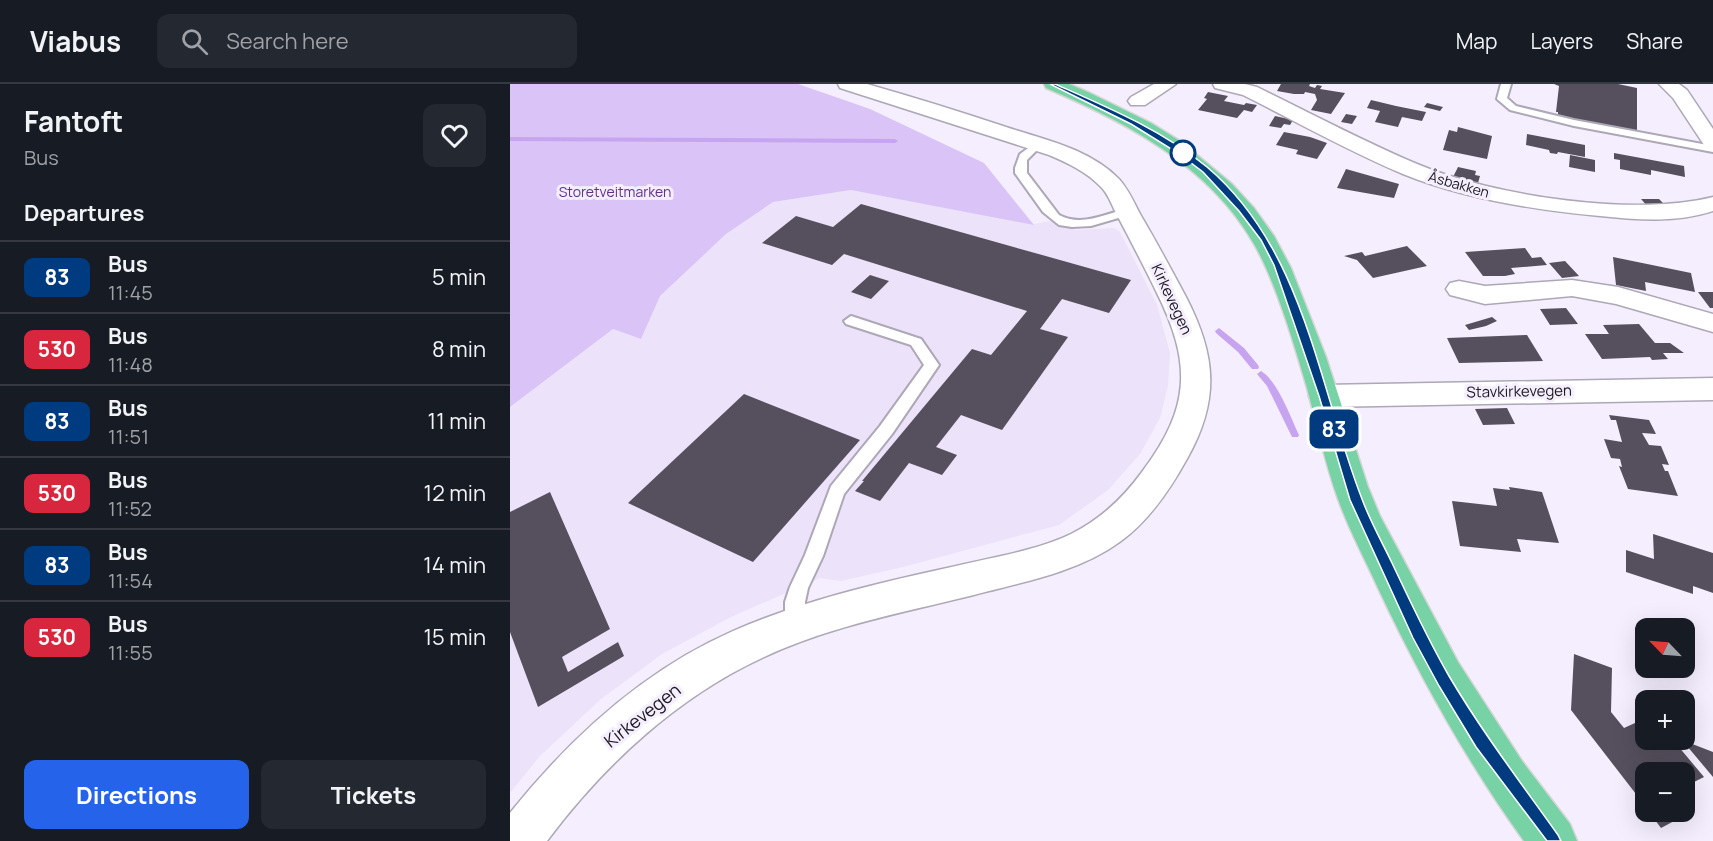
<!DOCTYPE html>
<html lang="en">
<head>
<meta charset="utf-8">
<style>
	:root { --surface:#171b24; --page:#242831; --text:#f1f3f6; --muted:#9ea1a6; --line:#363941; --accent:#2563eb }
	body { margin:0; font-family:Manrope,sans-serif; background:var(--page); color:var(--text); height:100vh; display:flex; flex-direction:column; font-size:22px; white-space:nowrap }
	* { box-sizing:border-box; margin:0 }
	p { font-size:20px; color:var(--muted) }
	.icon { flex:none; width:33px; height:33px; fill:none; stroke:currentColor; stroke-width:2; stroke-linecap:round; stroke-linejoin:round }
	.map { position:relative; flex:1; overflow:hidden }
	.details { display:flex; flex-direction:column; background:var(--surface); width:510px }
	.details>* { flex:none }
	.badge { padding:0 12px; border-radius:9px; font-size:21px; line-height:39px }
	.needle { width:39px; rotate:295deg }
	.fabs { position:absolute; left:1125px; top:534px; display:grid; gap:12px }
	.fabs a { display:grid; place-items:center; width:60px; height:60px; border-radius:12px; background:var(--surface); box-shadow:0 6px 24px #0002; font-size:30px }
	.map>.badge { position:absolute; translate:-50% -50%; box-shadow:0 0 0 3px #fff }
	h2 { padding:0 24px; font-size:22px; line-height:54px }
	.round { display:grid; place-items:center; flex:none; width:63px; height:63px; border-radius:12px; background:var(--page) }
	.overview { display:flex; align-items:center; justify-content:space-between; height:102px; padding:0 24px }
	h1 { font-size:28px; font-weight:700; line-height:45px }
	.cta { display:flex; gap:12px; margin-top:auto; padding:12px 24px }
	.cta a { flex:1; height:69px; border-radius:12px; background:var(--accent); color:#fff; font-size:24px; font-weight:700; line-height:69px; text-align:center }
	.cta a+a { background:var(--page); color:var(--text) }
	ul { padding:0; list-style:none }
	li { display:flex; align-items:center; gap:18px; height:72px; padding:0 24px; border-top:2px solid var(--line) }
	li div { flex:1 }
	li b { display:block; font-size:22px }
	li em { font-style:normal }
	li .badge { min-width:66px; font-weight:700; text-align:center }
	header { display:flex; align-items:center; gap:36px; box-sizing:border-box; height:84px; padding:0 30px; background:var(--surface); border-bottom:2px solid var(--line) }
	header strong { font-size:28px }
	nav { display:flex; gap:33px; margin-inline-start:auto; font-size:21px }
	.search { width:420px; height:54px; background:var(--page); display:flex; align-items:center; gap:15px; box-sizing:border-box; padding:0 21px; border-radius:12px; color:var(--muted); font-size:22px }
	main { display:flex; flex:1; min-height:0 }
	.map>svg:first-child { display:block }
	.built { fill:#ece2f9 }
	.green { fill:#dac3f7 }
	.lines { fill:none; stroke-linecap:round; stroke-linejoin:round }
	.stream { fill:#c6a4f0; fill-rule:evenodd }
	.building { fill:#56505e }
	.lane-casing { stroke:#ada7b6; stroke-width:4 }
	.street-casing { stroke:#ada7b6; stroke-width:3 }
	.secondary-casing { stroke:#ada7b6; stroke-width:3 }
	.primary-casing { stroke:#d6d6d6; stroke-width:3 }
	.lane { fill:#fff; fill-rule:evenodd }
	.street { fill:#fff; fill-rule:evenodd }
	.secondary { fill:#fff; fill-rule:evenodd }
	.primary { fill:#77d2a6; fill-rule:evenodd }
	.line { fill:#003b80; stroke:#fff; stroke-width:1.5 }
	.stop-dot { fill:#fff; stroke:#003b80; stroke-width:3 }
	.labels { text-anchor:middle; dominant-baseline:central; stroke-width:6; stroke-linejoin:round; paint-order:stroke }
	.far-street-label { font-size:14px; fill:#1b191e; stroke:#f5eeff }
	.far-park-label { font-size:14px; fill:#5f3289; stroke:#f5eeff }
	.street-label { font-size:15px; fill:#1b191e; stroke:#f5eeff }
	.near-street-label { font-size:18px; fill:#1b191e; stroke:#f5eeff }
</style>
</head>
<body>
<header>
<strong>Viabus</strong>
<div class="search"><svg class="icon" aria-label="search" viewBox="0 0 24 24"><circle cx="10" cy="10" r="6"/><path d="M15 15l6 6"/></svg>Search here</div>
<nav><a>Map</a><a>Layers</a><a>Share</a></nav>
</header>
<main>
<section class="details">
<div class="overview"><div><h1>Fantoft</h1><p>Bus</p></div><a class="round"><svg class="icon" aria-label="heart" viewBox="0 0 24 24"><path d="M12 20l-8-8c-3-5 5-10 8-4 3-6 11-1 8 4z"/></svg></a></div>
<h2>Departures</h2>
<ul>
<li><span class="badge" style="background:#003b80;color:#fff">83</span><div><b>Bus</b><p>11:45</p></div><em>5 min</em></li>
<li><span class="badge" style="background:#d7263d;color:#fff">530</span><div><b>Bus</b><p>11:48</p></div><em>8 min</em></li>
<li><span class="badge" style="background:#003b80;color:#fff">83</span><div><b>Bus</b><p>11:51</p></div><em>11 min</em></li>
<li><span class="badge" style="background:#d7263d;color:#fff">530</span><div><b>Bus</b><p>11:52</p></div><em>12 min</em></li>
<li><span class="badge" style="background:#003b80;color:#fff">83</span><div><b>Bus</b><p>11:54</p></div><em>14 min</em></li>
<li><span class="badge" style="background:#d7263d;color:#fff">530</span><div><b>Bus</b><p>11:55</p></div><em>15 min</em></li>
</ul>
<div class="cta"><a>Directions</a><a>Tickets</a></div>
</section>
<div class="map">
<svg width="1203" height="757" viewBox="0 0 1203 757">
	<rect width="100%" height="100%" fill="#f5eeff"/>
	<path class="built" d="M341 106 524 140 540 137 565 146 604 144 610 148 647 221 660 269 658 302 650 334 630 370 598 406 549 441 393 483 331 497 310 494 221 533 152 570 91 615 30 672 0 709V323L103 245 131 255 149 212 216 150 263 118Z"/>
	<path class="green" d="M0 0H288L360 25 474 79 524 141 341 106 263 118 216 150 150 212 131 255 103 245 0 323Z"/>
	<g class="lines">
		<path class="stream" d="M0 53 385 55 388 57 385 59 0 57Z
			M709 244 734 264 748 281 749 283 748 285H742L728 268 706 249 705 247Z
			M751 287C767 296 781 334 789 351L788 353H782L757 302 747 290Z"/>
	</g>
	<path class="building" d="M771 0H800L799 2 805 4 807 1 812 2 810 5 835 9 821 30 801 26 807 16 805 10 795 8 794 10H784L767 7Z
		M1044 0H1108L1127 4V47L1105 43V45L1048 32V28H1046L1049 2Z
		M698 8 718 12 714 17 734 21 736 19 747 21 742 28 734 26 727 34 688 26 697 15 694 14Z
		M861 16 886 22 916 28 912 37 892 33 888 43 865 38 870 27 857 24Z
		M917 19 933 23 930 27 914 23Z
		M836 30 847 32 842 40 831 38Z
		M765 32 783 36 780 41 774 40 771 44 759 42Z
		M948 43 982 52 977 75 933 66 939 46 947 48Z
		M774 48 800 53 817 59 807 75 786 70 788 66 766 61Z
		M1017 50 1075 61V73L1048 68 1047 70 1040 69 1039 66 1016 61Z
		M1104 69 1174 82 1175 93 1141 86V91L1110 85V76L1104 75Z
		M1060 71 1085 76V88L1059 83Z
		M948 83 966 87 965 91 970 92 968 99 943 93Z
		M836 85 889 100 884 114 827 104Z
		M1131 115H1149L1157 123 1139 124Z
		M351 120 621 196 599 229 552 215 530 245 558 253 492 346 451 331 426 363 447 371 432 391 399 379 370 417 345 407 354 397H352L462 265 481 271 517 227 334 170 322 181 252 159 286 132 323 143Z
		M897 162 917 182 863 194 847 176 834 172 852 168 855 172Z
		M1015 164 1022 174 1031 173 1037 181 1001 184 1005 190 995 192H973L955 168Z
		M1103 173 1181 189 1185 208 1135 198 1136 207 1106 201Z
		M1055 177 1069 192 1052 194 1039 179Z
		M360 191 379 197 361 215 341 208Z
		M1188 208H1203V224H1200Z
		M1056 224 1068 240 1040 241 1030 225Z
		M982 233 987 237 976 242 959 246 955 241Z
		M1129 240 1145 259H1160L1174 269H1153L1158 275 1142 276 1140 273 1092 275 1075 250H1099L1093 241Z
		M1017 251 1033 277 949 279 937 254Z
		M234 310 350 356 243 478 118 419Z
		M997 324 1005 340 973 341 965 325Z
		M1099 331 1139 336 1146 350 1132 349 1139 361 1151 362 1159 381 1152 380 1155 387H1158L1168 412 1118 405 1109 382 1112 383 1110 375 1101 374 1094 355 1112 358 1106 336H1101Z
		M999 403 1032 408 1049 459 1007 455 1011 468 950 462 942 417 987 422 983 404 1000 406Z
		M40 408 100 545 52 573 58 588 108 558 114 572 28 623 0 548V428Z
		M1143 450 1203 469V509L1183 502V510L1116 488V466L1144 475Z
		M1064 570 1102 584 1101 628 1114 644 1136 634V656H1163L1194 693 1174 703V688H1136V723L1061 626Z
		M1172 656 1203 668V693Z
		M1174 720 1181 728 1151 744 1139 728H1174Z"/>
	<g class="lines">
		<g class="lane-casing">
			<path id="lane" d="M991 0H1001L997 14 1006 22 1064 36 1203 62V68L1064 42 1000 26 987 15Z
				M528 57 533 60 517 76V89L549 131C571 143 596 130 618 124L624 128 622 130 581 142 562 143 549 141 533 128 505 89V84L510 70Z
				M341 232 411 255 429 281 382 350 334 410 313 472 298 504 295 518V541L292 548 285 550 278 548 275 541V518L280 503 295 471 321 402 370 342 414 281 401 261 336 240 334 237Z"/>
		</g>
		<g class="street-casing">
			<path id="street" d="M644 0H666L635 21H621L618 17 621 13Z
				M703 0H735L747 3C800 29 853 57 907 80 983 112 1124 133 1203 113V127C1166 139 1128 136 1090 132 1024 126 955 115 893 90 840 68 785 37 733 11L705 4Z
				M1149 0H1169L1177 6 1203 45V66L1196 64 1163 14Z
				M1062 196 1108 203 1203 230V248L1106 220 1062 212 975 220 940 211 936 205 940 199 949 197 975 202Z
				M1203 294V316L814 323 803 320 799 312 803 304 814 301Z"/>
		</g>
		<g class="secondary-casing">
			<path id="secondary" d="M328 0H357C403 13 448 27 493 42 532 55 579 64 609 95 618 105 624 118 630 130 646 157 661 185 676 213 706 271 710 315 678 373 661 404 640 436 611 457 573 485 524 496 479 507 403 527 323 540 252 574 166 614 93 682 37 757H0V729C60 654 134 586 223 547 292 517 364 500 437 484 478 474 523 468 561 450 591 435 613 414 632 388 681 323 682 279 646 207 633 180 619 154 605 127 601 119 598 110 591 103 577 88 558 79 539 71L330 4Z"/>
		</g>
		<g class="primary-casing">
			<path id="primary" d="M534 0H559L580 9 641 39 670 57 722 100 744 124 764 152 781 184 816 273 858 403 870 432 948 578 1012 677 1060 740 1067 757H1014C957 678 910 593 868 504 855 475 839 446 828 415 815 379 807 341 797 304 784 260 766 198 744 160 700 82 616 38 536 4Z"/>
		</g>
		<use href="#lane" class="lane"/>
		<use href="#street" class="street"/>
		<use href="#secondary" class="secondary"/>
		<use href="#primary" class="primary"/>
	</g>
	<path class="line" d="M540 0H545C597 23 652 46 697 83 795 166 808 302 852 415 860 437 872 458 882 479 900 517 918 556 939 592 972 648 1011 699 1048 751L1051 757H1037L966 663 929 602 903 554 840 416 809 312 764 181 751 156 729 127 693 88 668 69 621 40Z"/>
	<circle class="stop-dot" cx="673" cy="69" r="12"/>
	<g class="labels">
		<g class="far-street-label">
			<text transform="translate(949 100) rotate(16)">Åsbakken</text>
		</g>
		<g class="far-park-label">
			<text x="105" y="107">Storetveitmarken</text>
		</g>
		<g class="street-label">
			<text transform="translate(662 215) rotate(65)">Kirkevegen</text>
			<text transform="translate(1009 307) rotate(-1)">Stavkirkevegen</text>
		</g>
		<g class="near-street-label">
			<text transform="translate(132 631) rotate(-38)">Kirkevegen</text>
		</g>
	</g>
</svg>
<div class="fabs">
<a><svg class="needle" viewBox="-14 -14 28 28"><path d="M0-13l5 13h-10z" fill="#e53935"/><path d="M0 13l5-13h-10z" fill="#9ea1a6"/></svg></a>
<a>+</a>
<a>−</a>
</div>
<b class="badge" style="left:824px;top:345px;background:#003b80;color:#fff">83</b>
</div>
</main>
</body>
</html>
